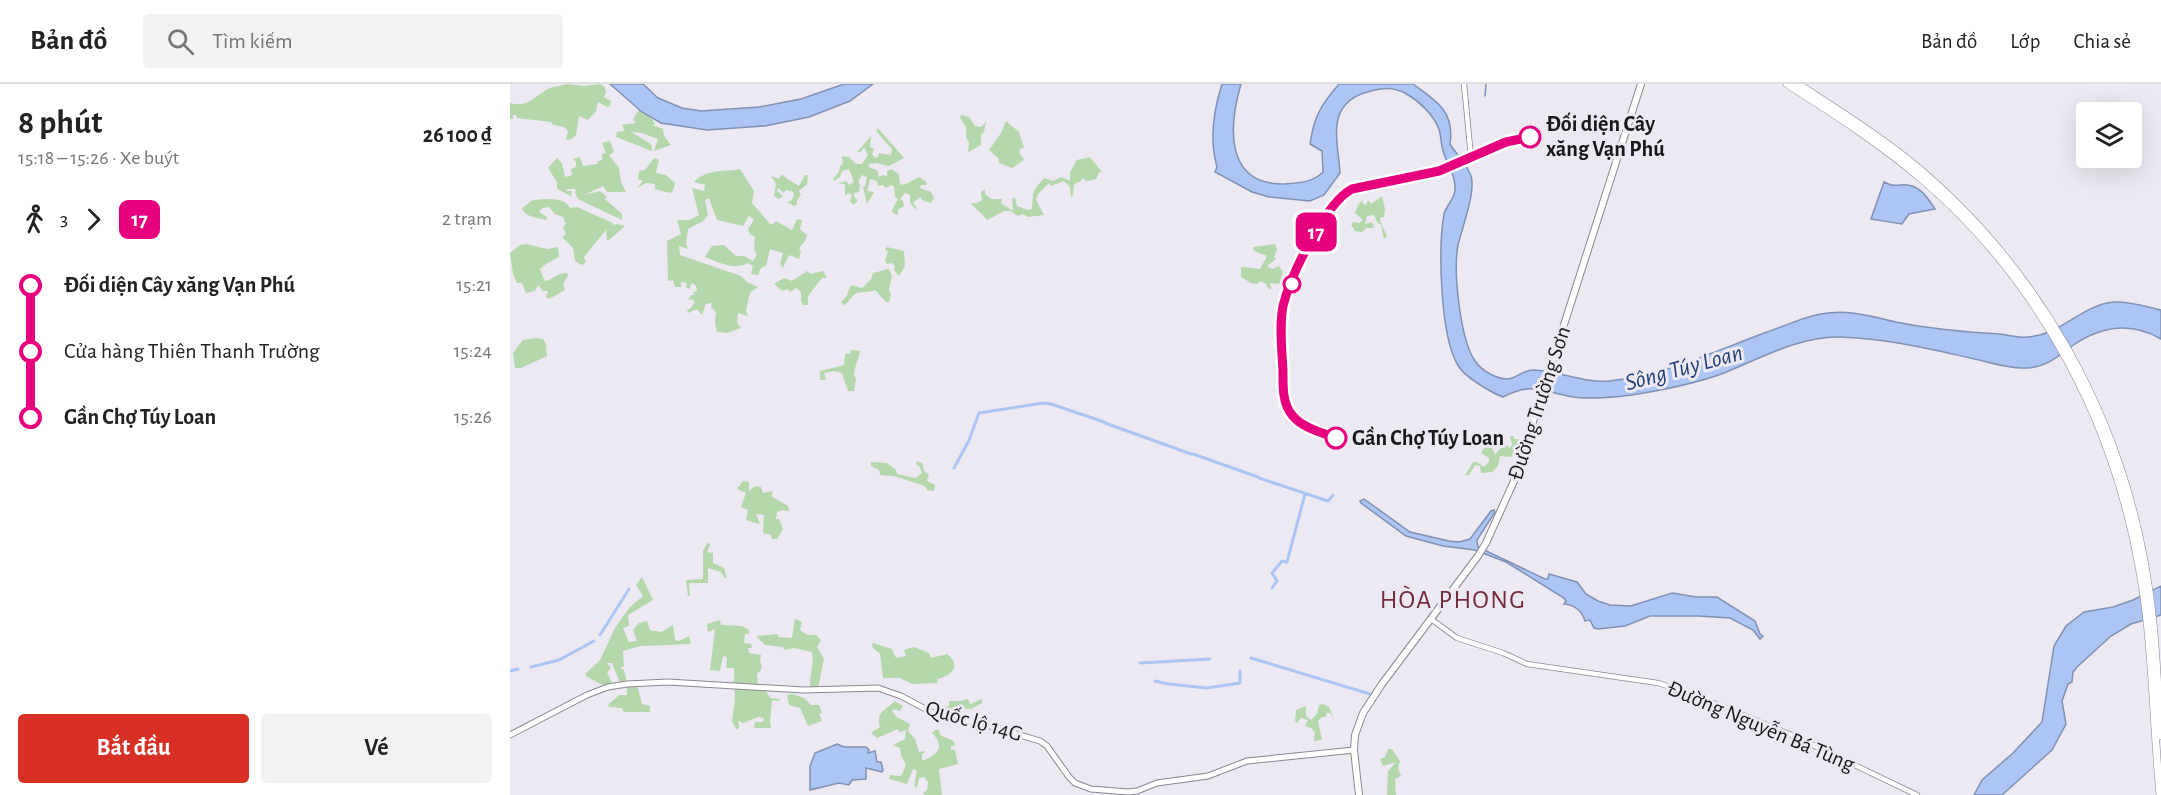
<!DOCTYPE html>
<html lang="vi">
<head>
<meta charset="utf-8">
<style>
	:root { --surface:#fff; --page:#f2f2f2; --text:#222; --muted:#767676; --line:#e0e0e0; --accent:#d93025 }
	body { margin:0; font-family:"Alegreya Sans",sans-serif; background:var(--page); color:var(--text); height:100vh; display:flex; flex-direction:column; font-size:22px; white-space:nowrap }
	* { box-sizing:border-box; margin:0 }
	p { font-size:20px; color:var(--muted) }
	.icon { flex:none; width:33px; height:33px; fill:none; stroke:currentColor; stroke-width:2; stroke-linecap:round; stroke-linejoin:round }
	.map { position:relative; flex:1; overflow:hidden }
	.drawer { display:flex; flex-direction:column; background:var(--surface); width:510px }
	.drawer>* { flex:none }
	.badge { padding:0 12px; border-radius:9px; font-size:21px; line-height:39px }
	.fabs { position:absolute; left:1566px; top:18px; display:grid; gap:12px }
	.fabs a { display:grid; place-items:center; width:66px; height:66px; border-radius:6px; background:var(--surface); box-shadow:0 6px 24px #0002; font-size:30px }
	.map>.badge { position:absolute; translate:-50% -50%; box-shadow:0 0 0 3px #fff }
	.legs { display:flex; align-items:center; gap:9px; height:66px; padding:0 18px; font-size:20px }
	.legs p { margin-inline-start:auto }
	.head { display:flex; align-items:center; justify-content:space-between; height:102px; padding:0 18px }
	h1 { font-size:33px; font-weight:600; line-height:45px }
	.primary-button { display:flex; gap:12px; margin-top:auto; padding:12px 18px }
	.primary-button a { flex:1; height:69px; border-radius:6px; background:var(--accent); color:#fff; font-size:24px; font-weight:600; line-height:69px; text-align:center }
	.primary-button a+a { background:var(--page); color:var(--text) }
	ul { padding:0 18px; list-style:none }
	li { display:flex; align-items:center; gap:21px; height:66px; font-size:22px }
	li i { display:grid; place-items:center; width:9px; height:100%; margin:0 8px; background:currentColor }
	li i::after { content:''; width:15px; height:15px; margin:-8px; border:4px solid; border-radius:50%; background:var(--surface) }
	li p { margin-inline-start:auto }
	li:first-child i { background:linear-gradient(#0000 50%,currentColor 0) }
	li:last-child i { background:linear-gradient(currentColor 50%,#0000 0) }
	header { display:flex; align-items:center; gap:36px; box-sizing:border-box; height:84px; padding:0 30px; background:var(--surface); border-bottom:2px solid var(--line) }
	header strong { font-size:28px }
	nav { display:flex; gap:33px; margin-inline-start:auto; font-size:21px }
	.search { width:420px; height:54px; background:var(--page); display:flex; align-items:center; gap:15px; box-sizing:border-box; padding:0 21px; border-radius:6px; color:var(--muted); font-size:22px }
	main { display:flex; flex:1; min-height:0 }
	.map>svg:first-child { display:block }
	.green { fill:#b5d7ac }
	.water { fill:#acc5f4; stroke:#8091b3; stroke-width:1.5 }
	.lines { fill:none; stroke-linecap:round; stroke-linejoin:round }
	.stream { stroke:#8091b3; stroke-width:1.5 }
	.canal { stroke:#acc5f4; stroke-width:3 }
	.secondary-casing { stroke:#8a878f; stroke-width:6 }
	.primary-casing { stroke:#8a878f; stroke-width:7 }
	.trunk-casing { stroke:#8a878f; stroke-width:8 }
	.motorway-casing { stroke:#8a878f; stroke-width:8 }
	.secondary { stroke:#fff; stroke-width:4.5 }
	.primary { stroke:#fff; stroke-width:5 }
	.trunk { stroke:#fff; stroke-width:6 }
	.motorway { stroke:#fff; stroke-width:7 }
	.line-1-casing { stroke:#fff; stroke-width:14 }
	.line-1 { stroke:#e6007e; stroke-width:9 }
	.stop-1-dot { fill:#fff; stroke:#e6007e; stroke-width:3 }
	.labels { text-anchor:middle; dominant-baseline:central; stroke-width:6; stroke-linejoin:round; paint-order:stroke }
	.stop-label { font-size:22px; font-weight:bold; fill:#19181b; stroke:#ece9f2; text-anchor:start }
	.street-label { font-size:22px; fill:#19181b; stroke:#ece9f2 }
	.water-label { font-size:24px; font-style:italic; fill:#254078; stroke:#ece9f2 }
	.quarter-label { font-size:26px; letter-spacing:1.5px; fill:#722c3b; stroke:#ece9f2 }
</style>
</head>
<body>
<header>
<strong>Bản đồ</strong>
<div class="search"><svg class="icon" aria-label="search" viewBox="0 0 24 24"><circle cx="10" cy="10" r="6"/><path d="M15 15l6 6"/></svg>Tìm kiếm</div>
<nav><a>Bản đồ</a><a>Lớp</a><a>Chia sẻ</a></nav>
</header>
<main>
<section class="drawer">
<div class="head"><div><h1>8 phút</h1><p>15:18 – 15:26 · Xe buýt</p></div><b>26 100 ₫</b></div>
<div class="legs"><svg class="icon" aria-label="walk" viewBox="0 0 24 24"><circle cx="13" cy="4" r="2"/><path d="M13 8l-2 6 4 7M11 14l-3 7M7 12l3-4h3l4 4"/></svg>3<svg class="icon" aria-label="forward" viewBox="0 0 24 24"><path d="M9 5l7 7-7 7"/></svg><b class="badge" style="background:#e6007e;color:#fff">17</b><p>2 trạm</p></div>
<ul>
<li><i style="color:#e6007e"></i><b>Đối diện Cây xăng Vạn Phú</b><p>15:21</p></li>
<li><i style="color:#e6007e"></i><span>Cửa hàng Thiên Thanh Trường</span><p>15:24</p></li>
<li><i style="color:#e6007e"></i><b>Gần Chợ Túy Loan</b><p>15:26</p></li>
</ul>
<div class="primary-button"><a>Bắt đầu</a><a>Vé</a></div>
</section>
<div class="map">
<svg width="1651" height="711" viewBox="0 0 1651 711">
	<rect width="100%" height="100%" fill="#ece9f2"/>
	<path class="green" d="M57 0 73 2 90 0 95 3 96 8 94 13 101 17 100 22 97 23 88 18 86 27 78 36 69 32 66 51 60 56 56 55 58 47 54 43 43 41 41 38 7 34 6 31H3V35H0V19C19 24 24 12 38 5 43 2 51 2 57 0Z
		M129 26 142 35 145 40 142 41 153 45 154 52 161 61 144 67 148 55 132 49 121 48 141 60 142 67 106 53 107 48 115 47 112 41 126 39 123 35Z
		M451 31 459 33 465 42 471 43 476 38 474 48 471 50V61L458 68 459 59 456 53V43L450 34Z
		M496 37 509 48 514 64H511L509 68 514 76 502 84 489 79 488 74 479 66 491 49Z
		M368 44 394 74 379 82 367 79 358 80 360 84 367 86 369 93 373 91 377 92V87L381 85 389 90 390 101 398 99 409 93 416 98 417 101H411L410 104 421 108 424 114 421 119 413 117 410 113 403 119 407 124 405 125 400 119V111L395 109 390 115 393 117 394 122 388 126V131L383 129 382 126 388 115 385 113 384 102 381 101 376 104 373 101 368 102 367 97 360 95 357 107 364 108 357 120 353 103H355L357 93 352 91 348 98 350 100 349 108 344 109V113L348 116 344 121 340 118 342 111 339 109 335 111V100H328L336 97 339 101 344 98 339 85 332 87 330 93 324 97 323 94 329 88 330 82 333 80 332 72 339 73 346 80H352L358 71 354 63 351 68H347L361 52 360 63 364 65 362 70 365 74 368 73 369 69 381 71 382 65 366 47Z
		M100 57 104 68 99 71 109 84 111 98 116 108H97L93 102 74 111 90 107 97 113 95 115 112 130V136L68 115 65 109 66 105H57L56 107H62L61 112 47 105V98L38 84 47 74 52 79 55 93 62 91 61 85 66 83V78L63 75 70 73 73 82 87 80 88 77 92 76V70L96 69 92 59Z
		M580 73 592 88H589L586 95 577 97 572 94 571 97 564 100 563 111 561 113 560 103 554 97 541 102 539 99 528 110 526 116 534 131 518 133 513 130 508 132 500 127H494L477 136C472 129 465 125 461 119H467L472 116 471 108 475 105V110L481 115H492L491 119 503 127 502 115 505 113 507 122 518 126 522 125C524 107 520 110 534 94L543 97 551 93 560 97V88L567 76Z
		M144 74 149 76 146 89 156 91 165 99 163 107 160 109 145 105V100L136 99 127 104 133 97 128 95 129 87 135 86Z
		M230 85 244 107 242 119 261 141 266 137 282 146 287 135 292 136 290 145 297 151 295 157 289 164 291 168 289 175 279 171 273 184 270 180 273 169 260 165 256 182 251 184 248 191 241 190 243 182 238 179C223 187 209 178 195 173L202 162 214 161 226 172H234L243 177 247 171 244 165 245 153 240 150 238 145 244 136 239 132 233 142 207 136 199 114 195 116 198 131 193 137 178 145 176 160 178 165 169 162 170 171 231 192 237 198 248 203 240 209 236 226 238 232 228 229 227 239 231 244 217 249 207 248 205 239 206 228 201 223 202 219 196 220 192 231 187 225 178 229 177 226 181 224 185 218 182 215 178 216 181 211H184L183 208 187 207 186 202 182 199 179 205 176 203 177 199 171 198V203H165L163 196 158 197 157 157 171 150 167 136H180L189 131 182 104 194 107 195 101 184 98C196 85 214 88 230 85Z
		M272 90C277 96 283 98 289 102L295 91H298L297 100 289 107 291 111 287 116V120L284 122 277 118 282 116 284 110 282 107 276 106 274 109 268 104 267 107 273 112 269 115 264 112 266 100 261 92 269 95Z
		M872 112 875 125 874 133H871L870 137 877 152 874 155 871 141 867 138 864 131 857 132 855 140 862 138 864 144H856L852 148 845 147 841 140 843 138 849 139 853 136 845 129 848 121 853 116V120L856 121 858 116 861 120Z
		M36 115C46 115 55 115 60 124L67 123 103 139 102 141 107 140 115 142 99 156H97L96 146 74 173 76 178 72 181 65 177 63 164 52 153 56 150 53 143 56 140 53 133 45 130 39 123 32 124 29 128 37 133 36 136C27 133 16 134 12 124L23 116Z
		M16 160 37 165 48 163 49 173 36 180 30 185 34 196 37 197 50 190 57 189 58 192 53 200 55 206 39 215 36 213 38 207H33L28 201 25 207 16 209 12 199H7L3 190 0 169 10 161Z
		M765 160 767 166 764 173 766 175 757 182 762 185 769 182 773 188 769 200 760 199 761 205H759L756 200 751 197 747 200 741 199 731 193V183L750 185 757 172 744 167 743 163Z
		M377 163 394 167 395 182 389 192 384 186 385 182 382 179 377 180 375 177 378 168 375 165Z
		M379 185 382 192 379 205 381 210 379 218H376L365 206C358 209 349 207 345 210 339 215 339 219 333 221L331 218 336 213 341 201 352 204 361 195 363 189Z
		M297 187 301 190 313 187 317 194H312L298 212V221H293L291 217V208L286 204 280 208 278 205 272 207 264 200 274 194 282 197Z
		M27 254 33 255 36 260 37 272 11 284H5L3 269 13 256Z
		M340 266 350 267C349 273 343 288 344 292L346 294 344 307H338L332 289 324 287 314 289 316 296H310V287L334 281 335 270 341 269Z
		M985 347 990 356 982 365 985 370 995 360 1000 364 1002 361 1000 352H1003L1005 355 1013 356 1015 360 1012 365H1005L1001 373 990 372 988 382 982 388 971 389 970 382 965 381 959 391H955L963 378H967L974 383 979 378V374L971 369Z
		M407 377 412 379 414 387 419 390 417 397 425 401 424 407 417 406 415 402 384 392 370 391 369 386 361 382V378L377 379 386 386 387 390 406 394 412 389 410 383 406 380Z
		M233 397 239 398V407L245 402 251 403 253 409 262 407 263 409 261 412 278 422 279 427 272 426 267 428 266 435H269L273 445 267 455H262L261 451 253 449 254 431 246 430 250 440 236 436 238 426 231 423 236 409 227 405Z
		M198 458 200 461 197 468 203 469V479L214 484 217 494H215L211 488 198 484V499H179L180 511 178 512 176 496 193 495V467Z
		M132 493 143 516 118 531 119 542 113 544 119 558 127 557 123 546 129 539 137 537 140 546 152 548 163 541 165 556 169 557 179 552 181 560 131 562 113 567 114 582 110 584 114 586 117 598 110 599 102 579H97L101 584 97 588 102 599 94 602 76 592V589L90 576 105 544 120 523 133 512 126 501Z
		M285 535 292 538 290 546 297 551H306L311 556 307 563 314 575 308 604 300 603C300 590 304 580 302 568L284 564 274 566 273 563 255 561 246 552 268 550V553L282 554Z
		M210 536 211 541 232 542 239 546V550H235L234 559 241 560 242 564H238L239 569 251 571 250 578 252 582 250 588 247 589 248 601 255 605 260 614 270 615 269 617 262 616 260 637 261 644H244L245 638H253L254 634 249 633 233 639 228 637 229 643 227 646 222 638C224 619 227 616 223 597L224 596V584H216L217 573 213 572 210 587 200 586 205 545 198 548 197 540Z
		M363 559 382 565 386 574 396 572 394 566 404 563 419 569 421 574 437 570C452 581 442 592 427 595L428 599 402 600 390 594H373L370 570 362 563Z
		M125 602 128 604 132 620 140 622V628H114L112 624 99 623 98 621 109 611H117V603Z
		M282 610 294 614 301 621H309L312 629 309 630 312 637 298 642 290 624 279 621 277 611Z
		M458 615 460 620 472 615V619L461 625 448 624 447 636 450 637V641L429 637 430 635 441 633 428 629V619L432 623 439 622V617H451Z
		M385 617 393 622 390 627 384 625 382 627 387 633 400 640 398 647 405 655 409 668 415 667 412 671V677C427 671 436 663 422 649L425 646H429L430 651 444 657 445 662H441V665L445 666 448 680 429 685 432 711H415L413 709 417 706 418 698 414 693 409 694 407 704 404 702 407 687 403 685 397 700 379 695 380 691 391 692 396 681 391 671 390 664 383 661 395 655 396 646 390 648 388 645 367 654 361 649 370 643C365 628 377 625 385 617Z
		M813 620 819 623 824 635 820 629H816V633H812L808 637 812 656 804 657 805 649 801 644 795 642 798 636 791 634 787 639 785 637 786 626 796 622V632L801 636 807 630 809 621Z
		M878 665H882L890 677 888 684 891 692 885 695 886 711H877L878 687 886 678 873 682 870 675 875 673Z"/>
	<path class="water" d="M100 0H133L148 14 172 24 191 27 249 23 291 15 334 0H363L340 17 299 33 255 42 197 46 151 39 132 28Z
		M712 0H731C719 41 714 100 773 100 788 99 802 99 813 88L812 67 800 60C804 32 811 21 829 0H903C927 17 945 28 940 60 946 70 957 80 961 92 966 108 952 144 948 161 943 187 950 255 965 277 972 287 990 298 1002 294 1011 291 1014 286 1024 286 1049 287 1073 299 1099 297 1155 291 1205 267 1257 248 1275 242 1293 233 1311 230 1338 225 1360 232 1386 238 1420 245 1455 248 1490 250 1499 251 1509 254 1518 253 1551 251 1571 221 1604 218 1619 217 1637 223 1651 226V255C1620 237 1591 242 1562 262 1549 272 1536 283 1518 284 1498 285 1476 277 1456 273 1415 264 1372 254 1330 253 1290 252 1251 274 1214 289 1185 300 1153 306 1122 311 1104 313 1081 316 1063 313 1032 308 1025 297 993 313 982 309 955 293 949 283 930 255 928 164 934 130 936 122 945 114 945 106 946 92 937 80 933 67 931 60 931 52 929 45 923 30 909 17 895 9 882 3 874 4 861 7 814 18 828 56 830 89L814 111 800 117 759 113 742 108 705 88 707 83C699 55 703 28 712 0Z
		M1374 98C1386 104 1386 100 1397 101 1411 102 1419 116 1425 125L1399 130 1392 140 1361 135Z
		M854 415 900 448 939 457 949 458 960 455 981 427 984 426 985 428 967 456 968 463 1035 495H1038L1039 490 1067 498 1076 510 1088 517 1100 521 1121 522 1162 509 1186 513H1207L1245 537 1250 550 1253 552 1250 555 1243 546 1220 534 1188 532H1140L1115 542 1088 545 1084 544 1080 536 1075 537C1072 527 1065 521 1054 520L1056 517 1054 514 996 478 965 466 933 462 896 452 851 419 850 417Z
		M1651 502V531L1621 540 1601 552 1567 583 1563 588 1562 598 1558 600 1552 617 1556 640 1542 666 1492 711H1464L1472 696 1503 669 1532 638 1544 562 1556 542 1574 528 1603 523 1623 516Z
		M327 660 334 663H356L359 666 358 669 365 667 367 678H371L373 686 372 688 356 684V695L342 696 339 701 329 699 300 706V682L305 669Z"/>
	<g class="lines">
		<path class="stream" d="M975 12 976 0"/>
		<path class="canal" d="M595 339 681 370
			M458 359 469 329 533 319 541 320 594 338
			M683 370 748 393
			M444 384 457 360
			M749 394 818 417 823 411
			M762 504 767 497 762 489 772 477 777 478 795 410
			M90 551 119 505
			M741 574 860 610
			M630 579 700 575
			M21 583 49 576 84 557
			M0 587 8 585
			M645 597 658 600
			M659 600 696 604
			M697 604 730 599V587"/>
		<g class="secondary-casing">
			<path id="secondary" d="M954 0 961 73
				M921 535 947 554 993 569 1017 580 1148 599 1174 607 1284 652 1407 711"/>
		</g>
		<g class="primary-casing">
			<path id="primary" d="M0 651 77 611 98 603 117 600 158 598 294 606 368 604 391 612 425 630 473 640 530 657 537 662 559 693 565 699 581 705 618 708 627 707 647 699 698 692 737 677 844 666"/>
		</g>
		<g class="trunk-casing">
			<path id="trunk" d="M849 711 844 666 845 651 853 629 872 600 968 472 976 459 1004 397 1131 0"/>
		</g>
		<g class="motorway-casing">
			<path id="motorway" d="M1277 0C1324 30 1371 60 1414 97 1532 199 1606 341 1631 494 1643 565 1643 639 1650 711
				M1288 0C1325 24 1362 47 1396 74 1526 179 1611 329 1637 494 1646 546 1647 599 1651 652"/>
		</g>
		<use href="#secondary" class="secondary"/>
		<use href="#primary" class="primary"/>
		<use href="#trunk" class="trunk"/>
		<use href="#motorway" class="motorway"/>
	</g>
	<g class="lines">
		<g class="line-1-casing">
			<path id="line-1" d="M826 354C811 348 792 344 782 331 772 319 773 301 773 287 772 266 769 243 773 222 780 193 815 119 842 105L929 87 996 58 1020 53"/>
		</g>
		<use href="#line-1" class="line-1"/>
	</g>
	<g class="stop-1-dot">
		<circle cx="1020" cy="53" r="10"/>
		<circle cx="782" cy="200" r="8"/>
		<circle cx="826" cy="354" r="10"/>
	</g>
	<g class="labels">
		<g class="stop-label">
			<text x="1036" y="40">Đối diện Cây<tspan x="1036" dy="25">xăng Vạn Phú</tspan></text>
			<text x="842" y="354">Gần Chợ Túy Loan</text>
		</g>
		<g class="street-label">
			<text transform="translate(1029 319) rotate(-72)">Đường Trường Sơn</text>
			<text transform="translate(464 637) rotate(16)">Quốc lộ 14G</text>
			<text transform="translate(1251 642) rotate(23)">Đường Nguyễn Bá Tùng</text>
		</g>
		<g class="water-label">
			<text transform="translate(1174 284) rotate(-15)">Sông Túy Loan</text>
		</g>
		<g class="quarter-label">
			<text x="943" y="516">HÒA PHONG</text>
		</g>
	</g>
</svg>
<div class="fabs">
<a><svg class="icon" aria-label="layers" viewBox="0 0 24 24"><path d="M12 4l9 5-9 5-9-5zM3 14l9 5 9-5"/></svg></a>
</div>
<b class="badge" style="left:806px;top:148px;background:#e6007e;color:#fff">17</b>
</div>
</main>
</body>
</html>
